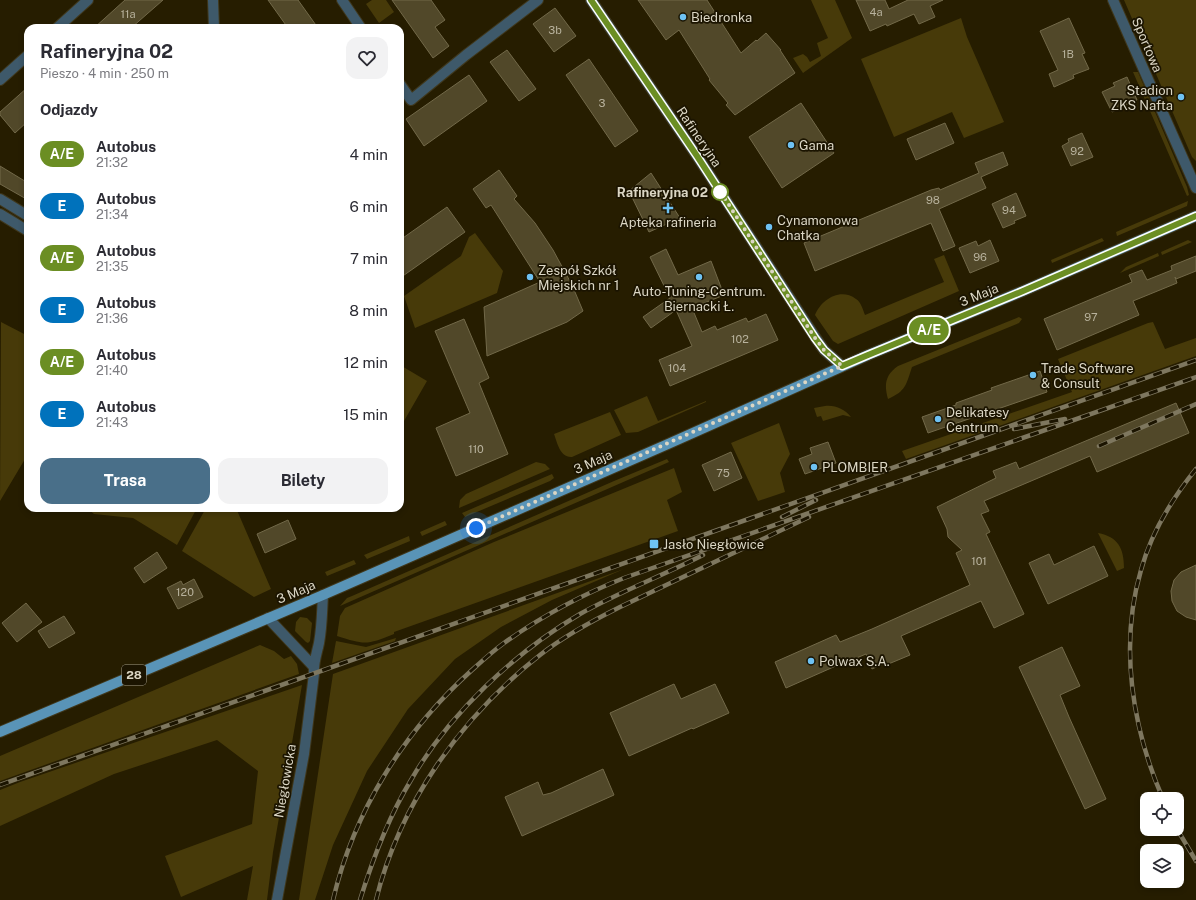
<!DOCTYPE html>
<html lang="pl">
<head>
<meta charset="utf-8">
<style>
	:root { --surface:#fff; --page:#f2f2f3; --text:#2b2b33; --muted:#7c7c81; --accent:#496f89 }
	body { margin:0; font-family:"Public Sans",sans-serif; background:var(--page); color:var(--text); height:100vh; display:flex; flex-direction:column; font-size:15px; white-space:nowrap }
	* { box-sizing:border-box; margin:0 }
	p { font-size:13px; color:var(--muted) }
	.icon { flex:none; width:22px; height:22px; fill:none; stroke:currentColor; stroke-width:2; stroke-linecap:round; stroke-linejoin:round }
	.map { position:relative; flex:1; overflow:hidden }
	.drawer { position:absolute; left:24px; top:24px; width:380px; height:488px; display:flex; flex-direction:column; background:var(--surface); border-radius:12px; box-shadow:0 2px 6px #0003 }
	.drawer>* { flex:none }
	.badge { padding:0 8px; border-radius:13px; font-size:14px; line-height:26px }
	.tools { position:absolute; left:1140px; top:792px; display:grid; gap:8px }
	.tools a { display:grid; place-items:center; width:44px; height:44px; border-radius:8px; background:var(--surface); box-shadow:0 2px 6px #0003; font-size:20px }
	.you { position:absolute; width:20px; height:20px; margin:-10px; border:3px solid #fff; border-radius:50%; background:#1a73e8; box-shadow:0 0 0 6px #1a73e833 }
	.map>.badge { position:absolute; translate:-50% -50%; box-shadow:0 0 0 2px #fff }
	h2 { padding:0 16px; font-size:15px; line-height:36px }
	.round { display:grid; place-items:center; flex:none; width:42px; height:42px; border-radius:12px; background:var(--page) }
	.head { display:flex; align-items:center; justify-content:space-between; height:68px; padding:0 16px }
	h1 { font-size:19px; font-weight:700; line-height:30px }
	.cta { display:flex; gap:8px; margin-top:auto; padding:8px 16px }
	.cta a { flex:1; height:46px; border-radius:12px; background:var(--accent); color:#fff; font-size:16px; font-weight:700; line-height:46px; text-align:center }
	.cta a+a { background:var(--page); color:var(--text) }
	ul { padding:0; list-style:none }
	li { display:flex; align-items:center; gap:12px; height:52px; padding:0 16px }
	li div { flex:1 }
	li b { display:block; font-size:15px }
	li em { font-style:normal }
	li .badge { min-width:44px; font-weight:700; text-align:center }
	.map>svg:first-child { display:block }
	.green { fill:#473a09 }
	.building { fill:#514829; stroke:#726949 }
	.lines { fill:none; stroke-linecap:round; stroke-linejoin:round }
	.minor-casing { stroke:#3f371b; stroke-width:12 }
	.tertiary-casing { stroke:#3f371b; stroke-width:12 }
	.primary-casing { stroke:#3f371b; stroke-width:12 }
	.minor { stroke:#3e596a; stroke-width:10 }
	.tertiary { stroke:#3e596a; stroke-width:10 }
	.primary { stroke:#5994b7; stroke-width:10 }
	.rail-casing { stroke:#7e775f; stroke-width:4.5 }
	.rail { stroke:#1b1400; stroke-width:3; stroke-dasharray:9; stroke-linecap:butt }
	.line-casing { stroke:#fff; stroke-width:9 }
	.line { stroke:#6b8e23; stroke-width:6 }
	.walk { stroke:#dbd6c4; stroke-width:4; stroke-dasharray:0 7.2 }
	.poi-dot { fill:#6ec2f3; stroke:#1b1400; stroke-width:1.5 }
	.stop-dot { fill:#fff; stroke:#6b8e23; stroke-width:2 }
	.labels { text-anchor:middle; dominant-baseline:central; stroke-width:3.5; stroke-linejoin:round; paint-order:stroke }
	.number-label { font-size:11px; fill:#b8b29d }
	.shield { fill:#1b1400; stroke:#a19c89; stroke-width:1 }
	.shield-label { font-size:12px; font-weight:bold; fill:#dbd6c4 }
	.poi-label { font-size:13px; fill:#dbd6c4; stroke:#1b1400; text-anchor:start }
	.street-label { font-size:13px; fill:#dbd6c4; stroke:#1b1400 }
	.stop-label { font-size:13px; font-weight:bold; fill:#dbd6c4; stroke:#1b1400; text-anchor:end }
</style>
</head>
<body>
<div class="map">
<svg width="1196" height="900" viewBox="0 0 1196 900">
	<rect width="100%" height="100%" fill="#261d00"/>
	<path class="green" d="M372 0H386L394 12 379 23 366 4Z
		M811 0H835L852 38 803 73 793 58 803 54 807 57 810 62 821 56 817 43 828 38Z
		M1124 0H1196V161L1192 157Z
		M961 18 967 37 1004 122 964 138 952 112 894 137 861 59Z
		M1133 72H1138L1187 187 1189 195 1187 196Z
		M1188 201 1187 206 1117 236 1116 232Z
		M475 233 503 271 497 293 415 328 404 296 461 256 469 237Z
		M1102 238 1104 241 1052 263 1051 260Z
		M1188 240 1192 242 1162 255 1161 252Z
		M1158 253 1159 256 1120 273 1126 267Z
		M944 255 959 291 838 344 833 341 815 315C821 300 840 287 856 299 861 302 863 310 865 315L944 282 934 259Z
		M1019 317 1022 319 1019 323 912 367C906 385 906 391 888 399 884 385 885 375 898 366Z
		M1 322 28 336V454L0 501Z
		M1153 322 1165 349 1196 338V356L906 459 902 451 1072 392 1058 359 1148 323Z
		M400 365 427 381 400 428Z
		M647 396 658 421 706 401V402L638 432 626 433 614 410Z
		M825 406C836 405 844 409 851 417L843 415 823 421 821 416 817 417 814 408Z
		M610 412 621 435 572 457C560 458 557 442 554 434Z
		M779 423 790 454 780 473 785 492 758 501 731 443Z
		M667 459 669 462 340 606 347 598 352 596 614 481Z
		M536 462 545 464 550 469 459 508 460 500 466 494Z
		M674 468 682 492 667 500 678 531 394 632V634C367 645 365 645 337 636L340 616 345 608 494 542Z
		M552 474 554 478 550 481 465 517 462 513Z
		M87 508H197L177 545 133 518 94 514Z
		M206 508H236L271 589 254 597 182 551Z
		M445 521 447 525 422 536 420 532Z
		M1098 533C1118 537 1124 548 1124 568L1117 571Z
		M409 536 410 541 367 559 364 555Z
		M354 560 356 564 327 576 325 572Z
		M624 569 552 600 501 627 455 659 408 709 367 771 333 845 315 900H299L333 674Z
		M300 617 307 618 312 623 310 641 308 643 306 642 295 631 296 622Z
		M396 638 395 641 332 663 336 641 366 647Z
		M260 645 274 651 284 659 291 656 297 664 299 674 0 781V756Z
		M302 685 273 852 267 900H247L253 866 181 897 165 856 252 824 258 771 217 740 114 774 0 826V790L20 782Z"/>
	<path class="building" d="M125 0H163L131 28H94Z
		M268 0H298L318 28H288Z
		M392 0H431L445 20 435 27 449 46 433 58Z
		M638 0H707L741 53 756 40 757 41 766 33 781 50H780L795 73 735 115 726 105 728 103 709 80 710 79 679 30 666 40Z
		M856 0H885L889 9 908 0H943L930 6 935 17 919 24 914 14 887 26 886 24 870 31Z
		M555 8 576 36 554 52 533 24Z
		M1069 18 1085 53 1082 54 1089 69 1073 75 1074 78 1054 87 1049 74 1058 70 1040 31Z
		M507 50 536 89 519 101 490 62Z
		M589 59 638 131 615 147 566 75Z
		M469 75 487 101 424 146 406 119Z
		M1127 77 1137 100 1112 112 1102 92 1115 86 1113 83Z
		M28 87V121L15 133 0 115V112Z
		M801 103 834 153 782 188 749 137Z
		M945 123 954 143 916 160 907 139Z
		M1082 133 1093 157 1071 166 1062 146 1069 142 1068 139Z
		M1003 152 1008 165 981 177 986 188 939 209 955 246 943 251 931 223 815 271 804 243 931 190 939 188 940 190 979 173 975 163Z
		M0 166 28 183V200L0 184Z
		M499 170 517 196 514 199 535 223 553 250 572 285 583 311 567 322 487 356 484 307 540 282 491 205 486 208 473 189Z
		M651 173 680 218 649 232 629 191Z
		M1016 193 1026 216 1014 221 1015 223 1003 228 992 204Z
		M447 207 465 232 400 278V240Z
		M990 240 999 261 970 273 959 248 976 241 978 246Z
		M666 249 678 275 711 261 724 295 692 308 702 332 715 326 717 330 746 318 748 322 766 314 778 340 670 386 659 360 692 346 676 310 651 328 643 317 670 298 650 257Z
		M1196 256V271L1176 279 1175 277 1177 283 1133 301 1139 315 1057 350 1044 319 1132 282 1129 275 1142 270 1147 280 1172 270 1171 266Z
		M464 319 489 378 479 383 508 454 456 476 436 428 470 413 435 331Z
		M1040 371 1047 392 928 433 922 417 956 405V403L992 390 991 388Z
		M1176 403 1189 433 1097 472 1090 456 984 501 989 511 981 514 990 532 986 534 1024 614 994 628 981 601 901 636 910 655 886 665 885 663 872 669 866 654 847 662V661L786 688 775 662 836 635 840 642 872 629 970 585 956 553 962 550 948 537 947 529 937 507 996 478 993 471 1016 462 1019 469Z
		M828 442 836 463 805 474 799 459 812 454 810 448Z
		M731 452 742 478 714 491 702 465Z
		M288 520 296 539 265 553 257 534Z
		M1094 546 1108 576 1048 604 1029 563 1049 554 1054 565Z
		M157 552 167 568 144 583 134 568Z
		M1196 565V620L1186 617 1177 611 1172 601 1171 591 1174 580 1181 572Z
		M194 579 203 597 178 609 167 588 181 581 183 585Z
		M26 603 42 622 17 642 2 623Z
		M64 616 75 633 49 648 38 631Z
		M1062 647 1080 686 1060 695 1069 717 1106 799 1085 809 1019 667Z
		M674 684 681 699 715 684 729 713 693 729 692 728 629 756 610 713Z
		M603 769 614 795 522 836 505 797 538 782 543 795 551 793Z"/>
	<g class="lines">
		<g class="minor-casing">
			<path id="minor" d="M213 0 214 28
				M342 0 361 28
				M591 0 697 156 815 337 824 350 842 366
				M1113 0 1196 188
				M57 28 88 0
				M0 80 28 55
				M400 84 411 100 466 55 538 0
				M0 199 28 216
				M0 214 28 231"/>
		</g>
		<g class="tertiary-casing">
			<path id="tertiary" d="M268 618 314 667
				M277 900 304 754 314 674C313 663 317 653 319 643 322 627 322 611 323 595"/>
		</g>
		<g class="primary-casing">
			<path id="primary" d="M0 732 323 595 668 444 868 355 1023 291 1196 216"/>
		</g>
		<use href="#minor" class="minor"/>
		<use href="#tertiary" class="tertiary"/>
		<use href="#primary" class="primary"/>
		<g class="rail-casing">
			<path id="rail" d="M1014 429 1065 419
				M1099 446 1196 404
				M782 517 816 500
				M0 785 1196 360
				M1163 799C1132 728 1119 645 1141 570 1151 533 1172 499 1196 469
				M1177 829 1196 861
				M333 900C354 811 404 731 472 670 482 661 493 651 504 643 542 616 581 595 624 578L1196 377
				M360 900C373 858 388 818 411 780 449 714 514 653 580 614 619 592 662 576 703 555
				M376 900C400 803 461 717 540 655 564 636 592 621 620 607L809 517"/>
		</g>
		<use href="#rail" class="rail"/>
	</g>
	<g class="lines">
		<g class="line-casing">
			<path id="line" d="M591 0 697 156 815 338 824 350 842 366 868 355 1023 291 1196 216"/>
		</g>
		<use href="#line" class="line"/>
		<path class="walk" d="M476 528 842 366 824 350 815 338 718 188 720 192"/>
	</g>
	<g class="poi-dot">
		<circle cx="683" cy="17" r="4"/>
		<circle cx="1181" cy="97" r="4"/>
		<circle cx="791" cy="145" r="4"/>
		<path d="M666 202h4v4h4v4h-4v4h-4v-4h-4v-4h4z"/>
		<circle cx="769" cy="227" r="4"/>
		<circle cx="530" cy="277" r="4"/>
		<circle cx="699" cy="277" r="4"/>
		<circle cx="1033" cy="375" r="4"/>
		<circle cx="938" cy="419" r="4"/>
		<circle cx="814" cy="467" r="4"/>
		<rect x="649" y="539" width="10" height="10" rx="2"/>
		<circle cx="811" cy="661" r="4"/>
	</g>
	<circle class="stop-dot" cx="720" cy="192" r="8"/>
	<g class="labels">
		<g class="number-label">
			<text x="876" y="12">4a</text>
			<text x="128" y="14">11a</text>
			<text x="555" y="30">3b</text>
			<text x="1068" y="54">1B</text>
			<text x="602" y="103">3</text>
			<text x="1077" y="151">92</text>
			<text x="933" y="200">98</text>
			<text x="1009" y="210">94</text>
			<text x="980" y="257">96</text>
			<text x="1091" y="317">97</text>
			<text x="740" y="339">102</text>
			<text x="677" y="368">104</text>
			<text x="476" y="449">110</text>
			<text x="723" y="473">75</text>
			<text x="979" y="561">101</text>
			<text x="185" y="592">120</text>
		</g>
		<rect class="shield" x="122" y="665" width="24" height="20" rx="3"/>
		<g class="shield-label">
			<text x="134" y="675">28</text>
		</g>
		<g class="poi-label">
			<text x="691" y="17">Biedronka</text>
			<text x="1173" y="90" text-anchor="end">Stadion<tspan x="1173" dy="15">ZKS Nafta</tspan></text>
			<text x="799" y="145">Gama</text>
			<text x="777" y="220">Cynamonowa<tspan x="777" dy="15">Chatka</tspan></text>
			<text x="668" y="222" text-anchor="middle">Apteka rafineria</text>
			<text x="538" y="270">Zespół Szkół<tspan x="538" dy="15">Miejskich nr 1</tspan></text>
			<text x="699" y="291" text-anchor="middle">Auto-Tuning-Centrum.<tspan x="699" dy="15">Biernacki Ł.</tspan></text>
			<text x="1041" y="368">Trade Software<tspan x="1041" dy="15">&amp; Consult</tspan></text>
			<text x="946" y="412">Delikatesy<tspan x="946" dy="15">Centrum</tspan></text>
			<text x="822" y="467">PLOMBIER</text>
			<text x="663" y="544">Jasło Niegłowice</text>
			<text x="819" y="661">Polwax S.A.</text>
		</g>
		<g class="street-label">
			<text transform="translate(1147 45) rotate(67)">Sportowa</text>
			<text transform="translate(699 137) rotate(56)">Rafineryjna</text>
			<text transform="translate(979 295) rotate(-22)">3 Maja</text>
			<text transform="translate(593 462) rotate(-24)">3 Maja</text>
			<text transform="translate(296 592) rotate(-23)">3 Maja</text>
			<text transform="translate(285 781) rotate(-80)">Niegłowicka</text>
		</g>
		<g class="stop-label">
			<text x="708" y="192">Rafineryjna 02</text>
		</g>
	</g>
</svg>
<div class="tools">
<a><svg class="icon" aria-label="locate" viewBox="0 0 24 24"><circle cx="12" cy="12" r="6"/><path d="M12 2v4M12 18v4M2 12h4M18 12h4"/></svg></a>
<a><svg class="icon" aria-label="layers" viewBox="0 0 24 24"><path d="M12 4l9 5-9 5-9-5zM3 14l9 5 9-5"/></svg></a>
</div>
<div class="you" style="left:476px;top:528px"></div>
<b class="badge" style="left:929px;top:330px;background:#6b8e23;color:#fff">A/E</b>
<section class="drawer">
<div class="head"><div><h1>Rafineryjna 02</h1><p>Pieszo · 4 min · 250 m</p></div><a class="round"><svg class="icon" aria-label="heart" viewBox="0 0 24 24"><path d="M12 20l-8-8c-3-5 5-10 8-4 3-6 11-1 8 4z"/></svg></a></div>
<h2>Odjazdy</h2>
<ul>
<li><span class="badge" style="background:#6b8e23;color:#fff">A/E</span><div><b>Autobus</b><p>21:32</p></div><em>4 min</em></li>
<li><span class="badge" style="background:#0072bc;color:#fff">E</span><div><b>Autobus</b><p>21:34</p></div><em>6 min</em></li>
<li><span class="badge" style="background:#6b8e23;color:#fff">A/E</span><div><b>Autobus</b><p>21:35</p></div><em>7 min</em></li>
<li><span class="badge" style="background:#0072bc;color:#fff">E</span><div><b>Autobus</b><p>21:36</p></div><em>8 min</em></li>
<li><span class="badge" style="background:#6b8e23;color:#fff">A/E</span><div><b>Autobus</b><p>21:40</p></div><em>12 min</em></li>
<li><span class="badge" style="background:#0072bc;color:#fff">E</span><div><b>Autobus</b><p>21:43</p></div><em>15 min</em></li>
</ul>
<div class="cta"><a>Trasa</a><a>Bilety</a></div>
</section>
</div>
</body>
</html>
